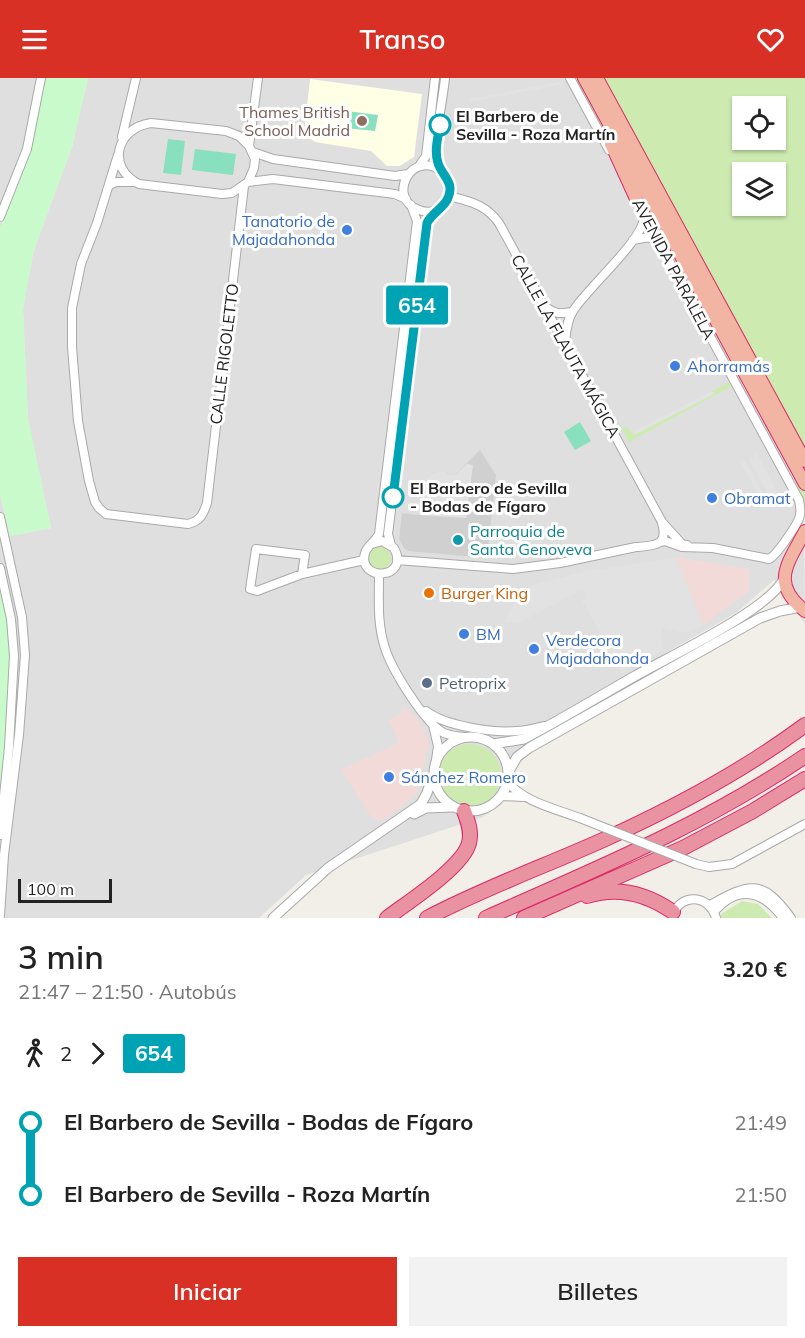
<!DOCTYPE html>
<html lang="es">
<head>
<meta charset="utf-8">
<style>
	:root { --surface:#fff; --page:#f2f2f2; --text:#222; --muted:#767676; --accent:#d93025 }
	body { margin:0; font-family:Mulish,sans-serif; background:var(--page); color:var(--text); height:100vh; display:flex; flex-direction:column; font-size:22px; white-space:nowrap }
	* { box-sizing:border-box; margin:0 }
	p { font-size:20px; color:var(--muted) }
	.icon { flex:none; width:33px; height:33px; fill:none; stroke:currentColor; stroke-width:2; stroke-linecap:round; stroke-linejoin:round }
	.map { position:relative; height:840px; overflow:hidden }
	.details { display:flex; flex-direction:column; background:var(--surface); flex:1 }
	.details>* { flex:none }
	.badge { padding:0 12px; border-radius:4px; font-size:21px; line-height:39px }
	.buttons { position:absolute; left:732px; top:18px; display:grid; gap:12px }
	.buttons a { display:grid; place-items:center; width:54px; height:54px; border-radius:0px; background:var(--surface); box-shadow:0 2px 4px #0004; font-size:30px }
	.scale { position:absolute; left:18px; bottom:15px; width:94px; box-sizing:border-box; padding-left:6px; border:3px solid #222; border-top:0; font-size:16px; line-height:21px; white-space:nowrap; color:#222; -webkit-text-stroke:4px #fff; paint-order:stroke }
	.map>.badge { position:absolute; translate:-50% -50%; box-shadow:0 0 0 3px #fff }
	.legs { display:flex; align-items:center; gap:9px; height:66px; padding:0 18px; font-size:20px }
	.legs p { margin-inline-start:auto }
	.overview { display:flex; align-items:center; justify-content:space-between; height:102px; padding:0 18px }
	h1 { font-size:33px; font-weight:600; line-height:45px }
	.button { display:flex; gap:12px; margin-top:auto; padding:12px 18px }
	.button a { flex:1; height:69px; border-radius:0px; background:var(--accent); color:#fff; font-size:24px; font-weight:600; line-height:69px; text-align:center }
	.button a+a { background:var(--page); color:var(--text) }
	ul { padding:0 18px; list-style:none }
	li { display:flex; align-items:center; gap:21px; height:72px; font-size:22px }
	li i { display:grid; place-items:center; width:9px; height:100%; margin:0 8px; background:currentColor }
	li i::after { content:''; width:15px; height:15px; margin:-8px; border:4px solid; border-radius:50%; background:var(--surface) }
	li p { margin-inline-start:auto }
	li:first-child i { background:linear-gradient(#0000 50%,currentColor 0) }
	li:last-child i { background:linear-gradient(currentColor 50%,#0000 0) }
	header { display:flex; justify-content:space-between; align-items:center; height:78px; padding:0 18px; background:var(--accent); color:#fff; font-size:27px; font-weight:600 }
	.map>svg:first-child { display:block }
	.residential { fill:#e0dfdf }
	.commercial { fill:#f2dad9 }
	.education { fill:#ffffe5 }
	.religious { fill:#d0d0d0 }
	.grass { fill:#cdebb0; fill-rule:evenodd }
	.park { fill:#c8facc }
	.pitch { fill:#88e0be }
	.parking { fill:#e2e2e2 }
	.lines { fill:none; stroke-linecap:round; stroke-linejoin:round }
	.minor-casing { stroke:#a9a9a9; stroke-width:10 }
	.tertiary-casing { stroke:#a9a9a9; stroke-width:11 }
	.trunk-casing { stroke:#dc2a67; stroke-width:14 }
	.motorway-casing { stroke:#dc2a67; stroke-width:16 }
	.minor { stroke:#fff; stroke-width:8 }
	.tertiary { stroke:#fff; stroke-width:9 }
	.trunk { stroke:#f2b4a3; stroke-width:12 }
	.motorway { stroke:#e892a2; stroke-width:14 }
	.minor-bridge-casing { stroke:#a9a9a9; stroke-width:10; stroke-linecap:butt }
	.minor-bridge { stroke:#fff; stroke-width:8 }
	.line-1-casing { stroke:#fff; stroke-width:14 }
	.line-1 { stroke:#00a3b4; stroke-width:9 }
	.education-dot { fill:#8d6e63; stroke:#fff; stroke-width:2 }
	.stop-1-dot { fill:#fff; stroke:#00a3b4; stroke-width:3 }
	.shop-dot { fill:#3f7fe0; stroke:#fff; stroke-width:2 }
	.culture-dot { fill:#0f9aa8; stroke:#fff; stroke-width:2 }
	.food-dot { fill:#e8710a; stroke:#fff; stroke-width:2 }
	.service-dot { fill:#5c6f8a; stroke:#fff; stroke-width:2 }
	.labels { text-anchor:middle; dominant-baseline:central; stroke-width:6; stroke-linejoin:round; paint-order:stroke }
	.education-label { font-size:16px; fill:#785e54; stroke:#fff; text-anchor:end }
	.stop-label { font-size:16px; font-weight:bold; fill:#222; stroke:#fff; text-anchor:start }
	.shop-label { font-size:16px; fill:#366cbe; stroke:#fff; text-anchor:start }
	.street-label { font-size:16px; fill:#222; stroke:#fff }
	.culture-label { font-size:16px; fill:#0d838f; stroke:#fff; text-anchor:start }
	.food-label { font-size:16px; fill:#c56008; stroke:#fff; text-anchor:start }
	.service-label { font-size:16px; fill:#4e5e75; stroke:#fff; text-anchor:start }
</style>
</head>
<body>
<header><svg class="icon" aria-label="menu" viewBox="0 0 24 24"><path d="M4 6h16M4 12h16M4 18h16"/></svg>Transo<svg class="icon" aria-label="heart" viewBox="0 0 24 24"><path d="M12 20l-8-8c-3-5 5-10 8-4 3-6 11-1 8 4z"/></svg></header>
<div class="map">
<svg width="805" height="840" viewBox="0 0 805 840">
	<rect width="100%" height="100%" fill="#f2efe9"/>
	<path class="residential" d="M0 0H43L35 48 21 99 0 150Z
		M88 0H575L666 169 736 291 795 402 804 422 805 546 774 502 736 535 551 640 513 693 499 727 483 739 306 797 259 840H0V416L10 458 51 450 28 343 23 231 29 191 34 172 72 69Z"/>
	<path class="commercial" d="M676 479 749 491V513L703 547Z
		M404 630 417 639 429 664 420 708 416 716 402 729 384 741 377 742 370 737 341 692 400 664 388 642 400 637Z"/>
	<path class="education" d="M310 1 422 16 414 79 400 88H387L371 73 315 64 309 60 305 46Z"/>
	<path class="religious" d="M480 372 496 397 487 480 408 473 404 470 399 461 402 435 419 437 420 416 426 401 432 396 443 392 451 398V396L455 397Z"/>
	<path class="grass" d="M575 0H805V427L795 402 736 291 666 169ZM742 28H776V62H742ZM742 94H776V128H742Z
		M730 304 732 308 629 364 618 344 623 350 627 349 634 357 714 316 712 313Z
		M369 480a11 11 0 1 1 22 0a11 11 0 1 1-22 0Z
		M439 697a31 31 0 1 1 62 0a31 31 0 1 1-62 0Z
		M742 823 758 826 772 840H721V836Z"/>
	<path class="park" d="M43 0H88L72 69 34 172 23 231 28 340 51 450 10 458 0 416V150L21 99 35 48Z
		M0 505 9 546 11 578 0 736Z"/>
	<path class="pitch" d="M347 33 378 37 375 53 345 50Z
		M168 61 185 63 181 97 163 95Z
		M195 71 236 76 233 97 192 92Z
		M580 344 591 363 575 372 564 354Z"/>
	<path class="parking" d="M564 3 565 6 470 24V21Z
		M712 313 714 316 634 357 632 354Z
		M757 376 782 423 774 427 749 381Z
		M745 383 770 429 766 431 741 385Z
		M467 386 473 387 466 440 419 437 420 416 426 401 432 396 443 392 451 398V396L455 397Z
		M676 479 703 547 688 554H678L664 550 660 557 663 572 622 595 582 522 586 520 582 512 520 544H505L522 510 582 494Z"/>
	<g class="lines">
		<g class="minor-casing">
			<path id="minor" d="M570 0 609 72
				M151 45 226 53 239 58 249 68 255 81 254 90 248 104 232 115 222 116 139 106C106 90 116 50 151 45Z
				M122 59 136 0
				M249 68 258 0
				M253 74 273 81 395 98 408 96
				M118 77 97 145 81 186 72 230V269L78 343 89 403 95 424 99 430 106 436 188 446C200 443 203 437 207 425L244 108
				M419 88 426 78 435 0
				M443 94C411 69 386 121 419 132 427 135 435 134 441 129 463 111 440 98 438 83 433 62 443 23 445 0
				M248 104 273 101 395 116 406 121
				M110 107 116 104H134
				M449 118C471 124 485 126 499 145L662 444 682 466 687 467
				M635 120 799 422C800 427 801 432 800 437 799 445 776 478 769 481L713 470 682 469 665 463 660 464
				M0 139 27 71 41 0
				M633 162 649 159 657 164
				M546 229C554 236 561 236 572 234
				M565 264C566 254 567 242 573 233 587 210 645 161 644 138
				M0 439 22 539 25 577 19 657 4 777 0 838
				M372 466 382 463 394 470C411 502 357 504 365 475 367 468 375 464 379 456L417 143 411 127
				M391 467 388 456 427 145 437 132
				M397 482 513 491 560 485 636 469C653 468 669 468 662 445
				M0 490 11 541 14 578 9 669 0 757
				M302 496 305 477 256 471 250 511 257 513 302 496 364 482
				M379 496C379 521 377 546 385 570 392 592 423 642 442 654 449 658 456 658 464 659
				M426 633C445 648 492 655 517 653 526 653 535 650 545 648
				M433 647 438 668 436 682
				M507 703C523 724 556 731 580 740
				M501 718 524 719
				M696 786 709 789 732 786 805 746
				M710 827C749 805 762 800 791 840
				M714 834C738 806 763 813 783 840
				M673 837C681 814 710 817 716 840"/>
		</g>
		<g class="tertiary-casing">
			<path id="tertiary" d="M434 696a37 37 0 1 1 74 0a37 37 0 1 1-74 0Z
				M493 666 524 661C562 641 598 619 635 598 670 578 767 533 784 501
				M508 695 517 679 529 670 760 540 780 533 801 529
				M414 736 426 730 452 729
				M273 840 328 790 421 726 427 715 432 699"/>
		</g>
		<g class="trunk-casing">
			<path id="trunk" d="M584 0 805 406
				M597 0 805 383
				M611 66 637 123
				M805 453C789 484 769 505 805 533"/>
		</g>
		<g class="motorway-casing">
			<path id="motorway" d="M587 818C618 808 647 816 673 834
				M387 840C408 824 463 789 469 765 472 754 468 743 464 733
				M427 840C484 810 545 788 603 762 674 730 743 693 805 647
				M486 840C596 791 706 746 805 678
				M524 840 683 770 753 733 805 701"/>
		</g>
		<use href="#minor" class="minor"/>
		<use href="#tertiary" class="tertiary"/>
		<use href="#trunk" class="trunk"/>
		<use href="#motorway" class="motorway"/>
		<g class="minor-bridge-casing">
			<path id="minor-bridge" d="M580 740 696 786"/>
		</g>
		<use href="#minor-bridge" class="minor-bridge"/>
	</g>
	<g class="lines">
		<g class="line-1-casing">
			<path id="line-1" d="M393 419 427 145C432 135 444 130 448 120 455 104 442 98 438 85 434 73 438 59 440 47"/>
		</g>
		<use href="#line-1" class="line-1"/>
	</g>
	<circle class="education-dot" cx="362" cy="43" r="6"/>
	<g class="stop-1-dot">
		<circle cx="440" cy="47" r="10"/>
		<circle cx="393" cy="419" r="10"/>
	</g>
	<g class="shop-dot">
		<circle cx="347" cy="152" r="6"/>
		<circle cx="675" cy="288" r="6"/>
		<circle cx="712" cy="420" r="6"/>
		<circle cx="464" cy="556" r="6"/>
		<circle cx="534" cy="571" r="6"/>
		<circle cx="389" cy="699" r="6"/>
	</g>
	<circle class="culture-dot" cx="458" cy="462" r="6"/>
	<circle class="food-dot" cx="429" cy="515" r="6"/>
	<circle class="service-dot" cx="427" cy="605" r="6"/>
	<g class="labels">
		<g class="education-label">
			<text x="350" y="34">Thames British<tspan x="350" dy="18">School Madrid</tspan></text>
		</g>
		<g class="stop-label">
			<text x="456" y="38">El Barbero de<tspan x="456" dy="18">Sevilla - Roza Martín</tspan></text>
			<text x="410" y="410">El Barbero de Sevilla<tspan x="410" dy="18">- Bodas de Fígaro</tspan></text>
		</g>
		<g class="shop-label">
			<text x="335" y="143" text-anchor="end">Tanatorio de<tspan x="335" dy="18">Majadahonda</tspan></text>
			<text x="687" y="288">Ahorramás</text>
			<text x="724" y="420">Obramat</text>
			<text x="476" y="556">BM</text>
			<text x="546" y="562">Verdecora<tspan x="546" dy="18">Majadahonda</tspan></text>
			<text x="401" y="699">Sánchez Romero</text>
		</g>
		<g class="street-label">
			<text transform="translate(674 191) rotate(62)">AVENIDA PARALELA</text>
			<text transform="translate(566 268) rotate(61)">CALLE LA FLAUTA MÁGICA</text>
			<text transform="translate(224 276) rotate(-83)">CALLE RIGOLETTO</text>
		</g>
		<g class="culture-label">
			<text x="470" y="453">Parroquia de<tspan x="470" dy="18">Santa Genoveva</tspan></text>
		</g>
		<g class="food-label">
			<text x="441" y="515">Burger King</text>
		</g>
		<g class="service-label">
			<text x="439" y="605">Petroprix</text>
		</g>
	</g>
</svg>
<div class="buttons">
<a><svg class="icon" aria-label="locate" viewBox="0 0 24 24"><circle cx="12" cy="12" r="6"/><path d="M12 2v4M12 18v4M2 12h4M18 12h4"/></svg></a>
<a><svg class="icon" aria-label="layers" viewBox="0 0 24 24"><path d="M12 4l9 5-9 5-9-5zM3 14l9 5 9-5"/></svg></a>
</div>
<div class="scale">100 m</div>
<b class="badge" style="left:417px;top:227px;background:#00a3b4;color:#fff">654</b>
</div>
<section class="details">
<div class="overview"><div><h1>3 min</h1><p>21:47 – 21:50 · Autobús</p></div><b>3.20 €</b></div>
<div class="legs"><svg class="icon" aria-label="walk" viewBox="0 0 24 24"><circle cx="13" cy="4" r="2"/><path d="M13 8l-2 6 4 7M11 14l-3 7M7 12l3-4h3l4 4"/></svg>2<svg class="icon" aria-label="forward" viewBox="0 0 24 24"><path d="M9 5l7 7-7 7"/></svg><b class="badge" style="background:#00a3b4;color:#fff">654</b></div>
<ul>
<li><i style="color:#00a3b4"></i><b>El Barbero de Sevilla - Bodas de Fígaro</b><p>21:49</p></li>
<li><i style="color:#00a3b4"></i><b>El Barbero de Sevilla - Roza Martín</b><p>21:50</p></li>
</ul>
<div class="button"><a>Iniciar</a><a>Billetes</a></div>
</section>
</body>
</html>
